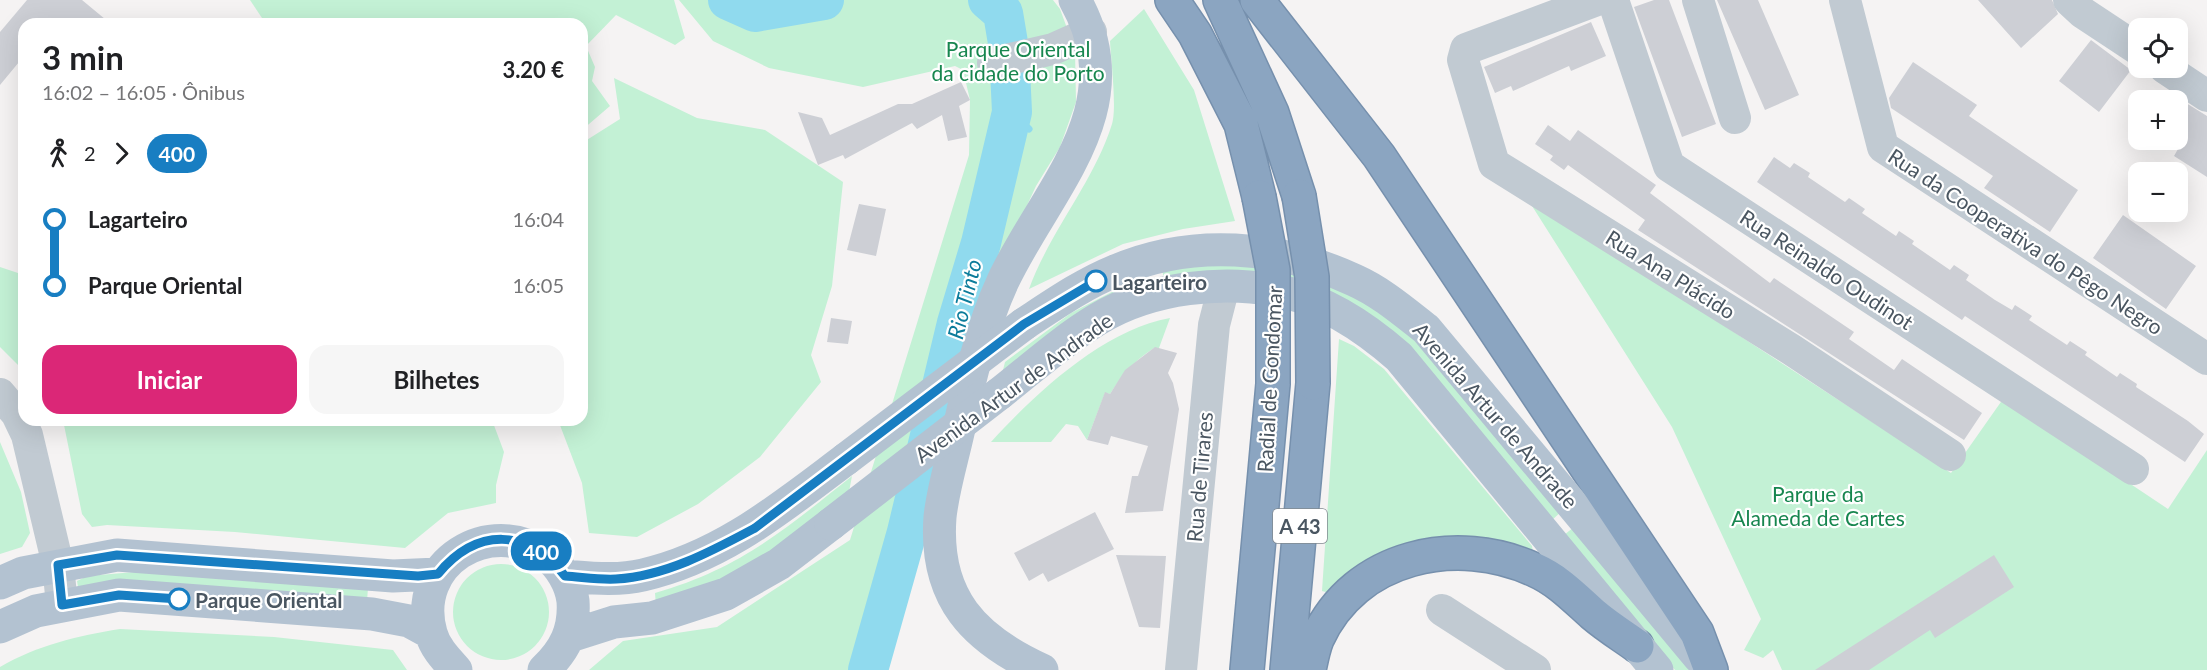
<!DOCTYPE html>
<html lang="pt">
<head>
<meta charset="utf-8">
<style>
	:root { --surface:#fff; --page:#f6f6f6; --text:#202124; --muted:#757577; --accent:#db2777 }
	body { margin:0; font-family:Lato,sans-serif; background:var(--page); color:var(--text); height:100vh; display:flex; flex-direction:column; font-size:22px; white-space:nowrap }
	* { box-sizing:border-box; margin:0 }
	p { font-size:20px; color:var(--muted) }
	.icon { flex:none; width:33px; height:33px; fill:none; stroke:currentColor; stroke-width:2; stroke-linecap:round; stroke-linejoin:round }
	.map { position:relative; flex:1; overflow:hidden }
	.details { position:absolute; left:18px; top:18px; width:570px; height:408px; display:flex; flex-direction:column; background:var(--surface); border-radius:18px; box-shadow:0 6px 24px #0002 }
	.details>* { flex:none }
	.badge { padding:0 12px; border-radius:20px; font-size:21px; line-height:39px }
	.tools { position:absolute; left:2128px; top:18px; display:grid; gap:12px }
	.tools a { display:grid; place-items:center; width:60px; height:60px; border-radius:12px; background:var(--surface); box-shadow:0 6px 24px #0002; font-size:30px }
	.map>.badge { position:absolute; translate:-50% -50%; box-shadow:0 0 0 3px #fff }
	.legs { display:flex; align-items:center; gap:9px; height:66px; padding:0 24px; font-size:20px }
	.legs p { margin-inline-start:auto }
	.overview { display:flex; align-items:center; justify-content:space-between; height:102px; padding:0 24px }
	h1 { font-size:33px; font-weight:700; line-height:45px }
	.primary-button { display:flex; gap:12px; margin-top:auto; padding:12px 24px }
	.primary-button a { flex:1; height:69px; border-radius:18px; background:var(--accent); color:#fff; font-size:24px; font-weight:700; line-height:69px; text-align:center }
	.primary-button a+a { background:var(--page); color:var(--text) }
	ul { padding:0 24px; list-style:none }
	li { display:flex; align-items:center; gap:21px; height:66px; font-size:22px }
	li i { display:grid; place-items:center; width:9px; height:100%; margin:0 8px; background:currentColor }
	li i::after { content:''; width:15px; height:15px; margin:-8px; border:4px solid; border-radius:50%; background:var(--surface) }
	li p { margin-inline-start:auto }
	li:first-child i { background:linear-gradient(#0000 50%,currentColor 0) }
	li:last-child i { background:linear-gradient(currentColor 50%,#0000 0) }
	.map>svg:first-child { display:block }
	.green { fill:#c3f1d5 }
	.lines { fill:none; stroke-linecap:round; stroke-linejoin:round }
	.stream { stroke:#90daee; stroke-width:7 }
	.river { stroke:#90daee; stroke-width:40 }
	.building { fill:#cdcfd5 }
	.highway-casing { stroke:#7690ad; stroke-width:36 }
	.minor { stroke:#c1cad2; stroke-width:32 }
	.major { stroke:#b3c2d1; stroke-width:33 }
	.highway { stroke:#8ba5c1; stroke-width:33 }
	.highway-bridge-casing { stroke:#7690ad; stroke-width:36; stroke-linecap:butt }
	.major-bridge { stroke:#b3c2d1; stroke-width:33 }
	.highway-bridge { stroke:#8ba5c1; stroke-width:33 }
	.line-1-casing { stroke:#fff; stroke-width:14 }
	.line-1 { stroke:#187ec2; stroke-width:9 }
	.stop-1-dot { fill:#fff; stroke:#187ec2; stroke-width:3 }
	.labels { text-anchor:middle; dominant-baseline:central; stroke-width:4.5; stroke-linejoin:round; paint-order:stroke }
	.shield { fill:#fff; stroke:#808990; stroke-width:1.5 }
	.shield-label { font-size:20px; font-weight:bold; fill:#4a5661 }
	.park-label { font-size:21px; fill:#17864f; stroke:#fff }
	.street-label { font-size:21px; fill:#4a5661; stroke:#fff }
	.stop-label { font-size:21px; font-weight:bold; fill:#4a5661; stroke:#fff; text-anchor:start }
	.water-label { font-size:22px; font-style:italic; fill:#0c7c9b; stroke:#fff }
</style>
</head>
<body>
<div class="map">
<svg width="2207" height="670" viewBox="0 0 2207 670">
	<rect width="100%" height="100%" fill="#f5f3f3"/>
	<path class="green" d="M250 0H674L685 38 675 45 616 15 586 46 595 67 592 81 610 106 582 130V24H266Z
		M679 0H1053L1060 9 1075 50 1076 102 1060 147 1036 186 1006 251 917 511 875 670H589L623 641 717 627 850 540 969 155 970 100 963 70 955 66 863 87 769 68 713 41Z
		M1144 9 1194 90 1235 221 1183 229 1123 244 1029 289C1050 231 1094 182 1112 124 1117 108 1111 60 1110 41Z
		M614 78 697 118 765 130 843 182 832 286 811 355 821 382 760 457 698 504 637 537 589 533 582 483 558 420H582V143L620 119Z
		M1527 198 1951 473 2003 399 2168 509 2207 450V670H1782L1773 650 1763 658 1744 650 1761 619 1672 427Z
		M1218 263 1280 269 1348 291 1411 334 1563 510 1551 521 1363 315 1166 286 1162 270Z
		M0 267 24 275V371L0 347Z
		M1133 281 1138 294 999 386 1005 362 1071 313Z
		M1170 318 1159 348H1154C1134 361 1123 374 1110 394L1105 393 1087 440 1078 426 1066 424 1051 442H991C1036 393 1103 330 1170 318Z
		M1339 339 1354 346 1384 369 1532 546 1533 552C1527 551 1522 546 1516 545 1439 527 1386 536 1329 593L1322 591Z
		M63 420H492L504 452 496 485V503L448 513 405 548 235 532 107 525 92 527 82 514Z
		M0 442 21 492 30 533 22 547 0 554Z
		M852 476 848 497 763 563 656 606 655 593C741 568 784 530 852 476Z
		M1574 527 1694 670H1675L1564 535Z
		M453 612a48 48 0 1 1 96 0a48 48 0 1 1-96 0Z
		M135 572 368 588 367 601 78 587 77 581 87 576Z
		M120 629 274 637 393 650 407 670H0V667C38 645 77 636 120 629Z"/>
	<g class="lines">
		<path class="stream" d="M1012 112 1029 129"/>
		<path class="river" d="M728 0 755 12 824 0
			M868 670 907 532 957 323 981 243 1012 112 1009 49 1003 13 988 0"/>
	</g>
	<path class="building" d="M27 0H82L111 24H24V56L0 85V32Z
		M1654 0H1669L1716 124 1682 137 1634 7Z
		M1717 0H1758L1799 95 1765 110Z
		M1978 0H2052L2058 14 2021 48Z
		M1591 22 1606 56 1571 71 1569 66 1513 91 1511 86 1495 93 1484 67Z
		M2091 40 2131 70 2099 112 2059 81Z
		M1913 62 1977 105 1969 116 2078 190 2050 232 1984 188 1993 176 1891 108 1889 98Z
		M961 82 970 100 959 106 967 137 948 141 942 115 917 129 912 123 845 159 843 155 818 165 798 112 822 118 830 135 898 104H912Z
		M2178 98 2207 116V177L2174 156 2178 149Z
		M1548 125 1570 141 1578 130 1656 185 1650 193 1770 283 1774 278 1854 332 1849 339 1894 370 1902 359 1982 413 1964 440 1638 230 1645 220 1568 165 1564 170 1550 160 1553 156 1535 144Z
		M1774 157 1790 168 1794 163 1810 173 1808 177 1845 202 1849 198 1865 209 1862 213 1896 236 1899 231 1914 241 1912 244 1950 270 1954 265 1969 275 1966 280 1995 300 2012 310 2015 305 2032 316 2029 320 2067 345 2070 341 2087 352 2085 355 2117 377 2120 373 2137 384 2136 387 2188 421 2204 434 2185 462 1965 316 1962 320 1757 182Z
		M859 204 886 209 876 256 847 250Z
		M2123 215 2196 266 2166 309 2093 258Z
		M831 318 852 321 848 344 827 342Z
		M1155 347 1177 353 1168 373 1173 383 1179 409 1163 511 1125 513 1132 476H1138L1148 446 1111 436 1108 445 1087 440 1105 392 1110 394 1125 370Z
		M1095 512 1114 549 1048 582 1043 573 1029 581 1014 553Z
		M1116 555 1166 556 1160 628 1139 627Z
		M1994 555 2014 587 1935 638 1930 630 1869 670H1815Z"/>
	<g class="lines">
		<g class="highway-casing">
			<path id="highway" d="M1172 0 1195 34 1241 124 1259 197
				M1220 0 1272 113 1299 196
				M1257 0 1379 156 1697 633 1711 670
				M1247 670 1273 384
				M1287 670 1313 383
				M1309 670C1311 660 1313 649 1317 639 1355 555 1457 534 1535 570 1558 580 1575 598 1593 614 1607 626 1623 636 1637 646"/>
		</g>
		<path class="minor" d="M1597 0 1466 49 1463 60 1494 164 1792 350 1950 455
			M1613 0 1669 166 2133 469
			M1698 0 1735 118
			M1845 0 1883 147 2207 359
			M2069 0 2083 13 2139 50
			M993 63 1053 49 1091 32
			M2165 68 2207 96
			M0 394 17 414 27 435 58 565 62 605
			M1442 610 1535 670
			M1181 670 1214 325 1224 286"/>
		<path class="major" d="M1024 324C1053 305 1083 284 1115 271 1192 238 1279 245 1354 280 1381 292 1403 311 1426 329L1699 657
			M999 394C1031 369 1063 340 1098 319 1151 287 1224 279 1284 292 1328 302 1366 328 1399 357L1657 670
			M565 576C591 578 618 581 643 575 722 557 782 507 846 459
			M0 583 23 573 117 555 393 576 438 574
			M0 627 36 611 119 595 372 614 409 621 431 633
			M570 636 614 622 652 618 726 594 779 564 831 524
			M456 670C446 659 435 648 431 633 411 563 489 515 546 555 560 565 571 584 573 601 575 630 565 650 544 670
			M1042 670C974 639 934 598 940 517 943 489 952 460 958 433 969 382 981 329 1003 281 1047 188 1136 108 1075 0"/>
		<use href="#highway" class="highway"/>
		<g class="highway-bridge-casing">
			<path id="highway-bridge" d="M1299 196 1312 277 1313 383
				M1259 197 1273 270V384"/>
		</g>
		<path class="major-bridge" d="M846 459 1024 324
			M831 524 999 394"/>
		<use href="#highway-bridge" class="highway-bridge"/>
	</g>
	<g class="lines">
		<g class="line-1-casing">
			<path id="line-1" d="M179 599 119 595 62 605 58 565 117 555 418 576 438 574C477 527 528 528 565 576 582 577 599 580 616 579 666 576 712 551 755 528L1024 324 1096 281"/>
		</g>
		<use href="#line-1" class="line-1"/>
	</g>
	<g class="stop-1-dot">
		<circle cx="1096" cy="281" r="10"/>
		<circle cx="179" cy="599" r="10"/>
	</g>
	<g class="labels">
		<rect class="shield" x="1273" y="509" width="54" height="34" rx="4.5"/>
		<g class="shield-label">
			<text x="1300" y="526">A 43</text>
		</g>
		<g class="park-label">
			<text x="1018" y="48">Parque Oriental<tspan x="1018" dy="24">da cidade do Porto</tspan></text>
			<text x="1818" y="493">Parque da<tspan x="1818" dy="24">Alameda de Cartes</tspan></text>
		</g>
		<g class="street-label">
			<text transform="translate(2026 241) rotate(33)">Rua da Cooperativa do Pêgo Negro</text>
			<text transform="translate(1827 269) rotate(33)">Rua Reinaldo Oudinot</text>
			<text transform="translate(1671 274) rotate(32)">Rua Ana Plácido</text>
			<text transform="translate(1269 379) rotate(-87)">Radial de Gondomar</text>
			<text transform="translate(1013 387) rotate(-36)">Avenida Artur de Andrade</text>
			<text transform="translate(1496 415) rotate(49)">Avenida Artur de Andrade</text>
			<text transform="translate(1199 477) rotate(-85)">Rua de Tirares</text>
		</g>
		<g class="stop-label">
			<text x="1112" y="281">Lagarteiro</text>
			<text x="195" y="599">Parque Oriental</text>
		</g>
		<g class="water-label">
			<text transform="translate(964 299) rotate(-76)">Rio Tinto</text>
		</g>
	</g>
</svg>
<div class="tools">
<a><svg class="icon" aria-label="locate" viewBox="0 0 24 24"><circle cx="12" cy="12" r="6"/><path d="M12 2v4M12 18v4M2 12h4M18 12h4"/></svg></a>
<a>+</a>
<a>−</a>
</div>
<b class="badge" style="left:541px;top:551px;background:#187ec2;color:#fff">400</b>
<section class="details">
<div class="overview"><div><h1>3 min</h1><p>16:02 – 16:05 · Ônibus</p></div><b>3.20 €</b></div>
<div class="legs"><svg class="icon" aria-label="walk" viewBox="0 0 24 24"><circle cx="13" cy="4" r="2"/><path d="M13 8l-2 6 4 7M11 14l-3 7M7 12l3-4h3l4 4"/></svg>2<svg class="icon" aria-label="forward" viewBox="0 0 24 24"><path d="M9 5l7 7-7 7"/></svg><b class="badge" style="background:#187ec2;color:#fff">400</b></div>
<ul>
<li><i style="color:#187ec2"></i><b>Lagarteiro</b><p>16:04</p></li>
<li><i style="color:#187ec2"></i><b>Parque Oriental</b><p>16:05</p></li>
</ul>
<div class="primary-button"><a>Iniciar</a><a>Bilhetes</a></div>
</section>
</div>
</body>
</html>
